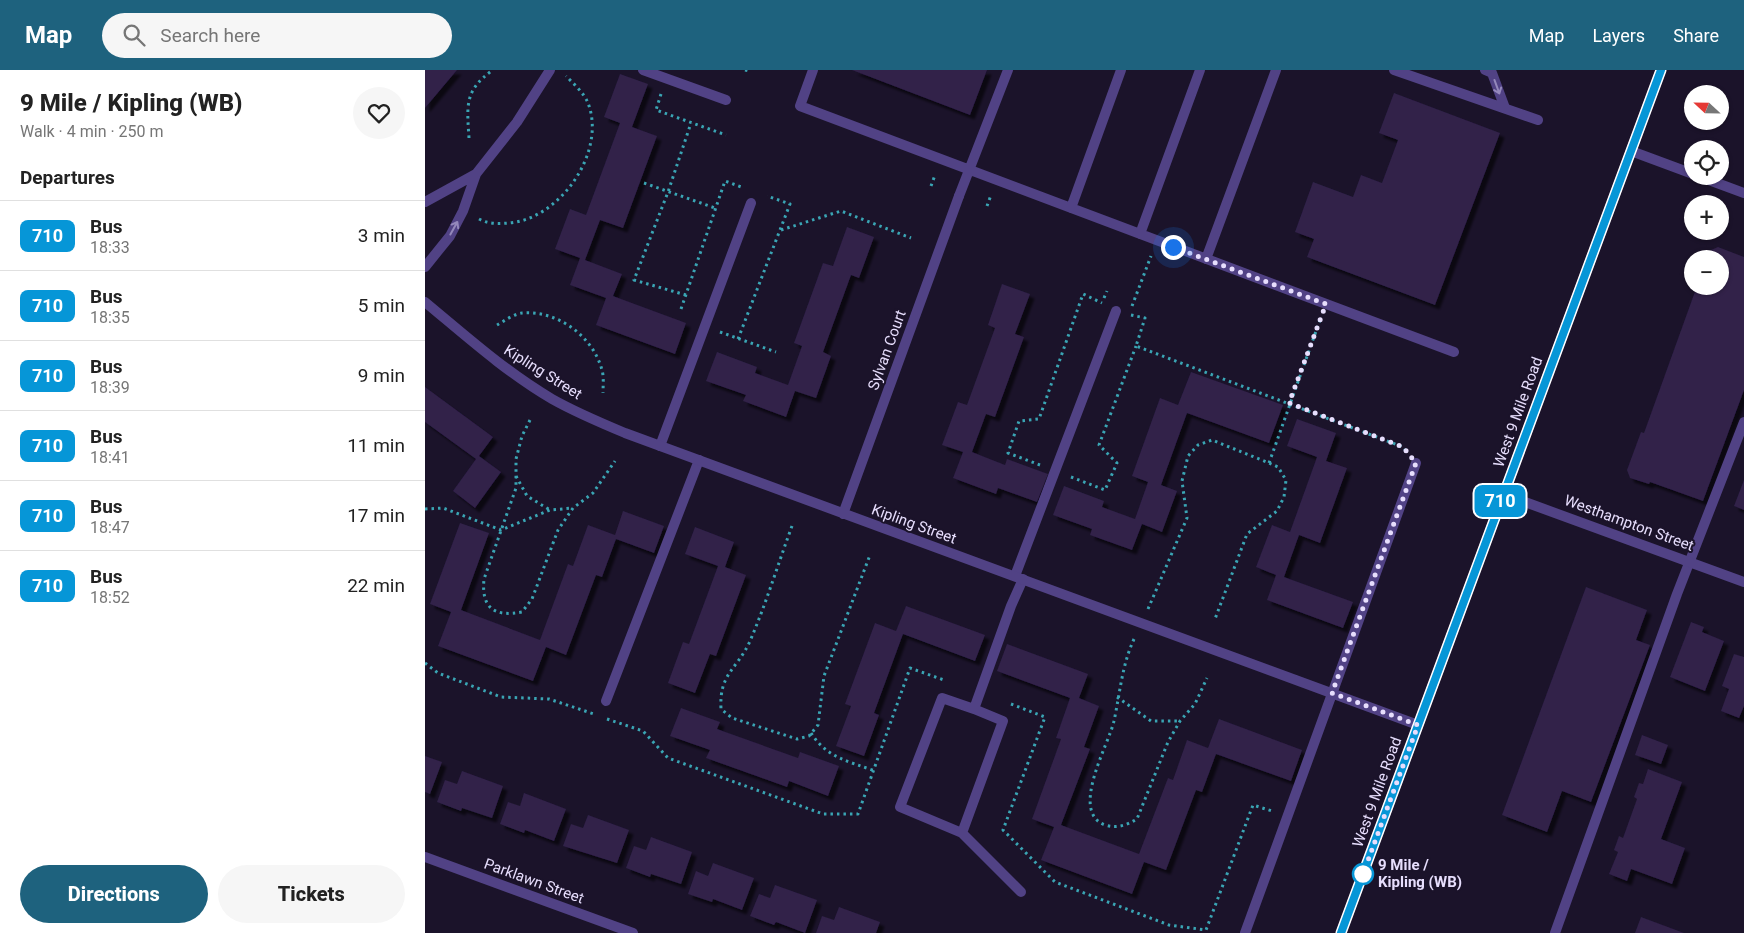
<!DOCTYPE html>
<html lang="en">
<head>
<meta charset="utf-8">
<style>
	:root { --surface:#fff; --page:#f6f6f6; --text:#222; --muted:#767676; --line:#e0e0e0; --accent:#1e627e }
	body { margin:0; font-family:Roboto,sans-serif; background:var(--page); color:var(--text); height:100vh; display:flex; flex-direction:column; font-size:19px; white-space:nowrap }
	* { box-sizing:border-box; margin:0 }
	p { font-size:16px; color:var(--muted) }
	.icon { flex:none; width:28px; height:28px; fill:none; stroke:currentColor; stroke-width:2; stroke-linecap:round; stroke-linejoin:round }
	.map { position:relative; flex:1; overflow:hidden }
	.sheet { display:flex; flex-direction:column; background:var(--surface); width:425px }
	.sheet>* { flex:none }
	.badge { padding:0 10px; border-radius:8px; font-size:18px; line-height:32px }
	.needle { width:32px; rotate:292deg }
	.fabs { position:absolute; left:1259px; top:15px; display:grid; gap:10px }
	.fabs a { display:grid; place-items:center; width:45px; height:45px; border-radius:50%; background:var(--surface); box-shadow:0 1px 4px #0004; font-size:25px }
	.you { position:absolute; width:25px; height:25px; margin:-12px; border:4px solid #fff; border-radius:50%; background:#1a73e8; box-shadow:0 0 0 8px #1a73e833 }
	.map>.badge { position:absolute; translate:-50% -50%; box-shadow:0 0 0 2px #fff }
	h2 { padding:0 20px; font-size:19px; line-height:45px }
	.round { display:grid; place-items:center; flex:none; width:52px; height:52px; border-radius:26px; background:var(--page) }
	.headline { display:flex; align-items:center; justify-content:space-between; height:85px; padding:0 20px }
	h1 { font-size:24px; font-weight:800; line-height:38px }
	.button { display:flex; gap:10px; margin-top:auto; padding:10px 20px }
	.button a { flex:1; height:58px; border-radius:30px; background:var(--accent); color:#fff; font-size:20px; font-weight:800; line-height:58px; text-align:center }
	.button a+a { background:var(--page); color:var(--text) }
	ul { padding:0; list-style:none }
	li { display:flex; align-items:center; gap:15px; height:70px; padding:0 20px; border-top:1px solid var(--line) }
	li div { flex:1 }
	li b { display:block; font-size:19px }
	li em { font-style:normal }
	li .badge { min-width:55px; font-weight:700; text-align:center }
	header { display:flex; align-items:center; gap:30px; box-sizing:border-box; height:70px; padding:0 25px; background:var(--accent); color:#fff }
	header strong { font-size:24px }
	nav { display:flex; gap:28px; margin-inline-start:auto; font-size:18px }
	.search { width:350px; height:45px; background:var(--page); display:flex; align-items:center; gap:12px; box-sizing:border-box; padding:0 18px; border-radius:28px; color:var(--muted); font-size:19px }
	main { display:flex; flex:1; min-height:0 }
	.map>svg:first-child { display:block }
	.building { fill:#302049; filter:url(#shadow) }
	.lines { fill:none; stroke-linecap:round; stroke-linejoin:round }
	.path { stroke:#3aa5b4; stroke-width:3; stroke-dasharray:2.5 4; stroke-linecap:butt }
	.lane { stroke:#514285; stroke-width:10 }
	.street { stroke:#514285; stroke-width:10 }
	.secondary { stroke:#967df5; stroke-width:10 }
	.oneway { stroke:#9488bb }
	.line-casing { stroke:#fff; stroke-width:11 }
	.line { stroke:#0696d7; stroke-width:8 }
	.walk { stroke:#e7defd; stroke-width:5; stroke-dasharray:0 9 }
	.stop-dot { fill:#fff; stroke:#0696d7; stroke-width:2.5 }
	.labels { text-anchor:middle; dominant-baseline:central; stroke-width:4; stroke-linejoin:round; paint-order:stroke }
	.street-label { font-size:15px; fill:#e7defd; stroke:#1b132a }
	.stop-label { font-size:15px; font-weight:bold; fill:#e7defd; stroke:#1b132a; text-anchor:start }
</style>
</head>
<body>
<header>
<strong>Map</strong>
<div class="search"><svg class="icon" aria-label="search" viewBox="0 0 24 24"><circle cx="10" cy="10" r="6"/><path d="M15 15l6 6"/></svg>Search here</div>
<nav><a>Map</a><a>Layers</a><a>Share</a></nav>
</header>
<main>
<section class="sheet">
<div class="headline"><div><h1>9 Mile / Kipling (WB)</h1><p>Walk · 4 min · 250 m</p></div><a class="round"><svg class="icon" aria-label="heart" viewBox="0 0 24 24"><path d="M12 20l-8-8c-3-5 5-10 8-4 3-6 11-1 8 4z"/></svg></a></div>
<h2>Departures</h2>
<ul>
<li><span class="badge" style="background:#0696d7;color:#fff">710</span><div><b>Bus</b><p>18:33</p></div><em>3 min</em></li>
<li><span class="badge" style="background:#0696d7;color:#fff">710</span><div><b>Bus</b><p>18:35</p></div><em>5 min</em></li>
<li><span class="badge" style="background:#0696d7;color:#fff">710</span><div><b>Bus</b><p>18:39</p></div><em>9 min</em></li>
<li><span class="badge" style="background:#0696d7;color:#fff">710</span><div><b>Bus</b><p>18:41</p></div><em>11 min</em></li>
<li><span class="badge" style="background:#0696d7;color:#fff">710</span><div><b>Bus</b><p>18:47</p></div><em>17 min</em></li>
<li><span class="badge" style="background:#0696d7;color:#fff">710</span><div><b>Bus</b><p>18:52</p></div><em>22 min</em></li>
</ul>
<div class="button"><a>Directions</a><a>Tickets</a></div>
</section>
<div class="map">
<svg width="1319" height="863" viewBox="0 0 1319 863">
	<defs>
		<filter id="shadow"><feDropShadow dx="4.5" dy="4.5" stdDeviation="1" flood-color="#0009"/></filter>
	</defs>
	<rect width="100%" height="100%" fill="#1b132a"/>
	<path class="building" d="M0 0H32L0 38Z
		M427 0H562L545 45Z
		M195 4 223 14 207 57 232 66 198 158 175 150 160 190 197 204 188 226 261 253 250 284 171 255 181 228 145 215 155 188 130 179 145 139 161 145 195 53 179 47Z
		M969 23 1075 63 1010 235 882 187 889 169 870 162 888 112 928 127 936 105 957 113 973 70 954 63Z
		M422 157 449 167 434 208 426 205 398 282 406 286 391 328 370 321 361 347 318 331 321 325 281 311 292 282 332 297 330 303 363 315 377 276 369 273 398 193 408 196Z
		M1293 177 1319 187V320L1278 431 1225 412 1224 414 1205 408 1202 400 1216 362 1219 363 1272 216H1295V189H1283L1286 180Z
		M577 214 605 224 590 264 599 267 570 347 561 344 547 382 580 395 582 389 623 404 612 432 573 418 571 424 528 408 538 382 517 375 533 332 542 335 570 258 563 255Z
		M766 302 858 335 844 373 762 343 736 415 752 421 737 462 717 454 707 480 665 465 667 459 628 445 639 416 679 431 677 437 710 449 723 412 707 406 735 328 753 335Z
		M0 317 68 367 54 386 76 402 50 438 28 421 51 389 0 352Z
		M872 349 911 363 901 391 922 398 895 473 874 465 859 507 928 532 918 558 842 530 851 505 831 497 847 455 865 462 892 387 862 376Z
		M1319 410V440L1309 436Z
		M198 441 239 456 229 483 191 469 177 507 171 505 141 585 121 577 108 611 13 576 26 542 5 534 35 453 64 463 36 540 115 570 143 494 148 496 163 455 190 465Z
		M270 457 309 472 300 497 321 505 291 586 285 584 270 623 243 613 258 572 264 574 293 496 260 484Z
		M1161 517 1222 540 1211 570 1225 575 1166 732 1137 721 1122 762 1077 745Z
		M481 536 560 565 550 591 478 564 449 643 454 645 439 686 411 676 426 636 420 634 450 553 471 561Z
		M1266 552 1279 557 1277 562 1299 571 1280 621 1245 607Z
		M582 574 663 604 654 628 674 636 659 677 665 679 636 755 714 784 743 708 748 710 762 670 783 678 794 649 877 680 866 711 791 684 777 722 771 720 741 800 719 792 707 824 616 790 629 757 607 749 636 669 631 668 645 628 572 601Z
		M1309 584 1319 587V636L1314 648 1296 641 1304 619 1297 616Z
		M256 638 295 652 292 659 373 688 375 682 414 696 403 726 364 711 362 717 281 688 285 680 245 666Z
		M1217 665 1243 675 1236 694 1210 685Z
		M0 686 17 692 5 724 0 722Z
		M1223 699 1257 712 1236 769 1260 778 1247 814 1206 799 1202 811 1184 804 1193 782 1189 780 1194 766 1198 768 1212 729 1209 727 1214 713 1218 714Z
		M37 701 78 716 67 748 37 738 36 741 12 732 20 710 32 714Z
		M99 723 141 739 129 771 100 760 99 763 75 754 83 732 95 736Z
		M163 745 204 760 192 793 138 776 146 754 158 758Z
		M226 767 267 782 256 814 226 804 225 807 201 798 209 776 221 780Z
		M288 793 329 808 317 840 288 829 287 832 263 824 271 801 283 806Z
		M350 815 392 830 380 863 351 852 349 855 325 846 334 824 345 828Z
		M414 837 455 852 451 863H391L397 846 409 850Z
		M1216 847 1259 863H1210Z"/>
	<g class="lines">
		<path class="path" d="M320 0 324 1
			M236 24 231 40 301 65
			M44 68C42 36 39 20 68 0
			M219 113 290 138
			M506 116 510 105
			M562 136 566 125
			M54 149C63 154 73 154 84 153 135 149 182 82 163 33 159 23 148 13 141 6
			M356 160 416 141 486 168
			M261 225 209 210 243 122 266 53
			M679 228 682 221
			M707 236 726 186
			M256 239 300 111 319 118
			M706 245 720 248 711 276 978 377 981 381
			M72 255C79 251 89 244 97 243 132 240 168 266 177 300 179 307 178 316 178 323
			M295 262 351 282
			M313 269 365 134 342 126
			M105 350 97 366 91 389V418L59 509C56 539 70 547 97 542L107 529 133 460 148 438 168 423 190 391
			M844 393 895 250
			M615 395 583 383 594 351 614 349 658 224 677 233
			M91 406 102 426 125 440
			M646 407 680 420 692 393 674 375 711 276
			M0 439 18 438 76 460 125 440 148 438
			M367 456C353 494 341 534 325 571 312 600 294 603 296 639L307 648 372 669 384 666 393 655 399 606 445 485
			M723 539 762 448 757 411 763 386 773 375 787 370 844 393 853 397 861 410 859 427 852 441 822 464 790 549
			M709 569C697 595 695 623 689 651 684 674 644 742 680 755 692 759 702 755 712 749L743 672 755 651 770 634 782 608
			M0 593 13 603 76 627 124 629 169 644
			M692 627 726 651H755
			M586 634 620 647 578 760 630 812 744 855 781 860 828 735 847 741
			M182 649 218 661 243 688 398 744H433L485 598 519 610
			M386 663C402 688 423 691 450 701"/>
		<path class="lane" d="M218 0 301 30
			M388 0 375 36 1029 282
			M969 0 1113 50
			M1060 0 1067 3 1080 38
			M534 126 583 0
			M646 138 696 0
			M715 164 775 0
			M781 189 851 0
			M235 376 326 133
			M590 506 691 241
			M181 631 274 390
			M537 763 475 737 517 628 549 639
			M596 822 537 763 578 651 549 639 586 536 598 509
			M820 863 991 393
			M1130 863 1252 524 1319 352"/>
		<path class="street" d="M1206 81 1268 104
			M1273 106 1319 123
			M0 132 51 104
			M0 197 25 166 38 141 51 104 92 52 125 0
			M0 232C41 266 81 302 127 329 150 342 176 353 200 363L993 655
			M1078 424 1319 512
			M418 444 534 126
			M0 787 208 863"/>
		<path class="secondary" d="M916 863 1236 0"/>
	</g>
	<defs><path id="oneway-shaft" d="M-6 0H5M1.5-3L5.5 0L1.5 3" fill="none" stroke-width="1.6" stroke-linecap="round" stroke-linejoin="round" transform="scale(1.25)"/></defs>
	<g class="oneway">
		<use href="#oneway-shaft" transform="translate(1072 17) rotate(70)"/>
		<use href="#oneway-shaft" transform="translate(29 158) rotate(-61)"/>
	</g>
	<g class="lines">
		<g class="line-casing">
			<path id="line" d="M916 863 1236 0"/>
		</g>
		<use href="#line" class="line"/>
		<path class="walk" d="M748 177 901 234 864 333 978 377 991 393 907 623 993 655 938 804"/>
	</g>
	<circle class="stop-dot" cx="938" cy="804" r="10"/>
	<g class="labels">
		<g class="street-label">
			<text transform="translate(462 280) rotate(-70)">Sylvan Court</text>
			<text transform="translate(118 302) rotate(32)">Kipling Street</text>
			<text transform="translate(1093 342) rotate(-70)">West 9 Mile Road</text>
			<text transform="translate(1204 453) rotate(20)">Westhampton Street</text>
			<text transform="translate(489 454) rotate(20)">Kipling Street</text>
			<text transform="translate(952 722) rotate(-70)">West 9 Mile Road</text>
			<text transform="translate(109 811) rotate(20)">Parklawn Street</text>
		</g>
		<g class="stop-label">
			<text x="953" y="795">9 Mile /<tspan x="953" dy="17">Kipling (WB)</tspan></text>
		</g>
	</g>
</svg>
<div class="fabs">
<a><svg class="needle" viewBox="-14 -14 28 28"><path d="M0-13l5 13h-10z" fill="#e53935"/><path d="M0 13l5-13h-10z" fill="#767676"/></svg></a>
<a><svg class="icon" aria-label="locate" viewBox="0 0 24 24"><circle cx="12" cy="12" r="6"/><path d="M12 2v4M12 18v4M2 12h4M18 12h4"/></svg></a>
<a>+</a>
<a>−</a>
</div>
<div class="you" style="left:748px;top:177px"></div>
<b class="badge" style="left:1075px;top:431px;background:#0696d7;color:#fff">710</b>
</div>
</main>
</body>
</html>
